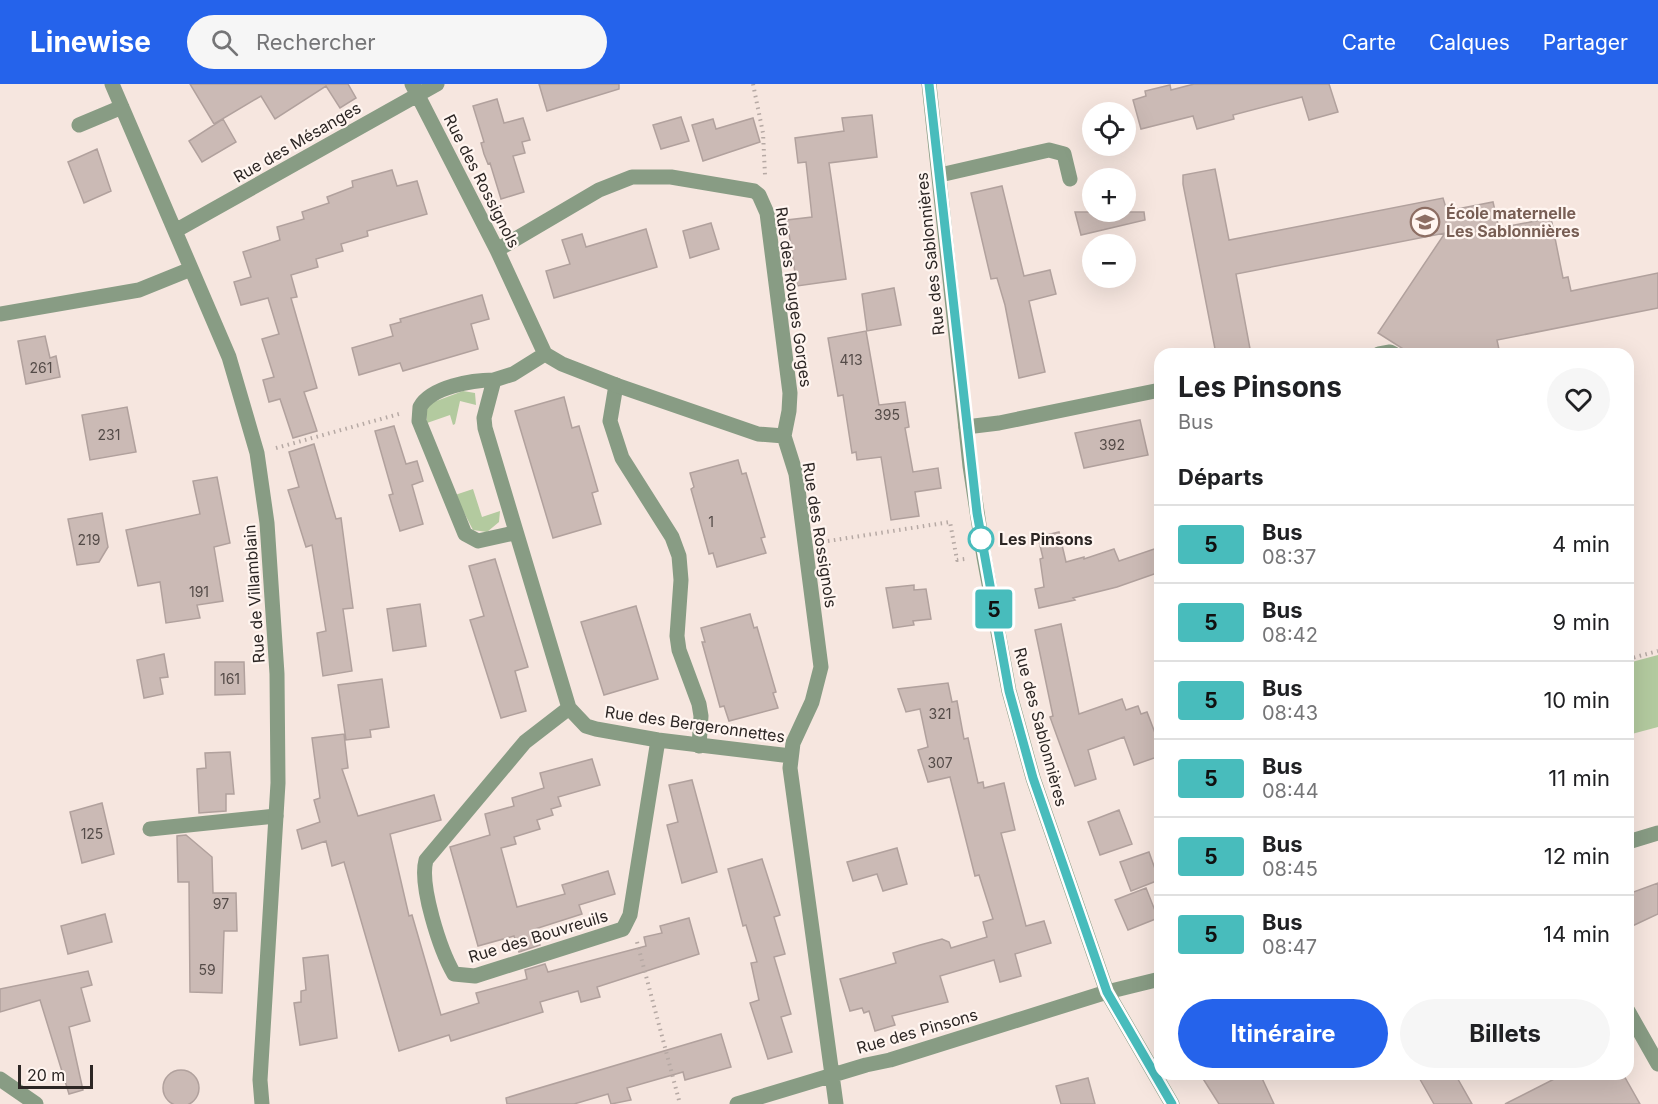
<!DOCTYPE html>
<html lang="fr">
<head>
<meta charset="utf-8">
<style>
	:root { --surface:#fff; --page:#f6f6f6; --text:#202124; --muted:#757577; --line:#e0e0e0; --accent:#2563eb }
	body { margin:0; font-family:Inter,sans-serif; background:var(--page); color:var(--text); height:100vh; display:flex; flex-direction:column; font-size:22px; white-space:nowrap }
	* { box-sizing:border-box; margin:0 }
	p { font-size:20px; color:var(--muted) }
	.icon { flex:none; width:33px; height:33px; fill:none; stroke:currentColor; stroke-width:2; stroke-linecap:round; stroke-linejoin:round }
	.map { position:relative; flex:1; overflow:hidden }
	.panel { position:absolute; left:1154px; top:264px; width:480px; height:732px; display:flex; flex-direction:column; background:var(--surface); border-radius:18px; box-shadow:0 6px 24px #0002 }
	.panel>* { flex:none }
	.badge { padding:0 12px; border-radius:4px; font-size:21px; line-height:39px }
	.tools { position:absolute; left:1082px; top:18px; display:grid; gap:12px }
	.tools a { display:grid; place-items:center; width:54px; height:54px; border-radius:50%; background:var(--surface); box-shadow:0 6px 24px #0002; font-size:30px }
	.scale { position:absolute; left:18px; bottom:15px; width:75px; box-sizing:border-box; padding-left:6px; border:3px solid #2c2624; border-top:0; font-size:16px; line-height:21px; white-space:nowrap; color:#2c2624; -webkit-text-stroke:4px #fff5f0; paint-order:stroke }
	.map>.badge { position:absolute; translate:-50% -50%; box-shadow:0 0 0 3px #fff }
	h2 { padding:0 24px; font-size:22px; line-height:54px }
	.round { display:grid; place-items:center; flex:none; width:63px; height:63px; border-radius:32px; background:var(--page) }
	.headline { display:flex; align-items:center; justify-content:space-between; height:102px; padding:0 24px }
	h1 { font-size:28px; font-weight:700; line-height:45px }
	.cta { display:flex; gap:12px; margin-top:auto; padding:12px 24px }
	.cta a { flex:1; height:69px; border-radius:36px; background:var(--accent); color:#fff; font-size:24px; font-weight:700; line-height:69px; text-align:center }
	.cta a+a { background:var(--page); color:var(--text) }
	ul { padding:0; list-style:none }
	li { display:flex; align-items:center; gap:18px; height:78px; padding:0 24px; border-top:2px solid var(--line) }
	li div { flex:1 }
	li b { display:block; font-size:22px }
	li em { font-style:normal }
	li .badge { min-width:66px; font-weight:700; text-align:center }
	header { display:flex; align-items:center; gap:36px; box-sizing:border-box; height:84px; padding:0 30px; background:var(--accent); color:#fff }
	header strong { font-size:28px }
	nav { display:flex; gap:33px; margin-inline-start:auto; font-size:21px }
	.search { width:420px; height:54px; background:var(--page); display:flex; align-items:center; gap:15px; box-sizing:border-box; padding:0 21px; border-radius:33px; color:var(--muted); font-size:22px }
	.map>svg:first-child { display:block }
	.green { fill:#b3ca9f }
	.building { fill:#cbbab5; stroke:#b1a19d; stroke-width:1.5 }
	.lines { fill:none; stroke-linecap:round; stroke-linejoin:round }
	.path { stroke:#b6a9a4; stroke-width:4; stroke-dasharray:1.5 4.5; stroke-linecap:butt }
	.service { stroke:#889c84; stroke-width:15 }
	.minor { stroke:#889c84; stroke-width:15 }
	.line-casing { stroke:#fff; stroke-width:14 }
	.line { stroke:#48bcbc; stroke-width:9 }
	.stop-dot { fill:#fff; stroke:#48bcbc; stroke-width:3 }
	.labels { text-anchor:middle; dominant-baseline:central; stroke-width:4.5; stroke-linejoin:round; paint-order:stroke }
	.number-label { font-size:14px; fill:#544b48 }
	.street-label { font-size:16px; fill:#2c2624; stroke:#fff5f0 }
	.education-label { font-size:16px; font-weight:bold; fill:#785e54; stroke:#fff5f0; text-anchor:start }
	.stop-label { font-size:16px; font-weight:bold; fill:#2c2624; stroke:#fff5f0; text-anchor:start }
</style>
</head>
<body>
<header>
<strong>Linewise</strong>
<div class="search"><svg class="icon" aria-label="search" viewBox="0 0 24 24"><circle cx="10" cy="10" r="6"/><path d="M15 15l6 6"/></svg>Rechercher</div>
<nav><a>Carte</a><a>Calques</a><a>Partager</a></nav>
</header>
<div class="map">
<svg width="1658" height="1020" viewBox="0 0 1658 1020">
	<rect width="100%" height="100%" fill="#f6e6df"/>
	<path class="green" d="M463 307 475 309 476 321 460 317 455 340 453 341 450 331 427 339 426 326 431 319Z
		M473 405 482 433 500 427 499 438 487 448 473 446 455 411Z
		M1658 571V643L1628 651V579Z"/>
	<path class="building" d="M190 0H348L356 14 340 24 326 2 275 35 261 12 214 40Z
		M539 0H619V5L547 27Z
		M1194 0H1329L1338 28 1309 36 1302 13 1233 31 1234 35 1197 45 1193 32 1141 45 1133 16 1146 12 1145 7 1170 1 1171 6Z
		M497 15 504 39 523 34 530 56 522 58 525 69 513 72 524 108 501 115 490 79 488 80 484 70 481 59 484 58 473 22Z
		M872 31 877 73 829 79 846 195 797 202 787 136 812 133 806 78 798 79 795 54 844 47 842 34Z
		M681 33 689 57 661 65 653 41Z
		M753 34 760 58 703 77 692 41 713 35 716 45Z
		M223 35 236 58 202 78 189 57Z
		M97 65 111 107 84 119 68 78Z
		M1215 85 1229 156 1443 114 1447 127 1493 118 1499 144 1551 134 1563 194 1568 193 1571 207 1658 189V224L1497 256 1500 270H1411L1378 249 1445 149 1236 190 1251 270H1216L1183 100V91Z
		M392 86 397 102 417 97 427 130 367 147 368 152 341 160 343 167 316 175 318 183 291 191 297 213 291 214 317 304 304 308 317 347 293 354 280 315 269 318 263 296 274 293 262 255 279 250 268 214 241 221 234 198 251 193 243 168 280 156 277 143 304 135 302 128 329 119 327 113 353 103 352 97Z
		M1002 102 1024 192 1050 186 1056 210 1029 217 1045 288 1019 294 1005 221 997 194 991 195 971 109Z
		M1075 128H1144L1145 136 1081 151Z
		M711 139 719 165 690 174 683 147Z
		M646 145 657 183 554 214 546 187 570 180 562 156 582 150 586 163Z
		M894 204 901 241 867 247 862 210Z
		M482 211 489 235 471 240 478 265 403 287 400 279 359 291 352 264 393 252 390 241 401 238 400 235Z
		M866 247 879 321 905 318 909 343 905 344 913 388 938 384 941 404 915 408 919 432 891 436 881 373 857 376 856 368 852 369 843 311 838 312 828 254Z
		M45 252 50 274 56 272 60 293 26 300 18 257Z
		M564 313 572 344 579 342 598 407 592 409 601 440 553 454 515 327Z
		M127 323 136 368 90 376 82 331Z
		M1140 336 1148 371 1084 384 1075 349Z
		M394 342 406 380 417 377 423 397 412 401 423 440 400 447 389 411 393 410 375 347Z
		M314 360 336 435 341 434 353 524 343 525 352 587 323 592 317 549 326 547 312 461 306 463 288 406 299 403 289 368Z
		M738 376 742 390 746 389 765 453 761 454 766 469 717 483 713 469 709 470 691 405 694 403 690 389Z
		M217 393 230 459 214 463 223 517 197 521 200 534 166 539 160 498 138 502 126 446 200 430 193 397Z
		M102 429 108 463 99 478 77 481 68 435Z
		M1059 448 1066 478 1084 473V475L1114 465 1119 477 1160 463V488L1117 503 1073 514 1075 516 1039 524 1035 505 1044 503 1040 475 1043 474 1038 453Z
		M495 475 528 583 515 587 526 627 501 634 470 536 484 532 469 482Z
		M914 501V506L926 505 931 535 913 537 914 541 893 544 886 504Z
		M420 520 426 562 393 567 387 525Z
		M636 522 658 595 604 611 581 538Z
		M750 530 754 544 757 543 776 608 773 609 778 624 729 637 724 622 720 623 702 558H705L701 544Z
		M1061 540 1079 630 1122 615 1126 626 1138 622 1141 630 1147 628 1160 662V672L1134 681 1124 653 1088 666 1096 695 1075 702 1050 633 1053 632 1035 546Z
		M164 570 168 593 160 594 163 610 144 614 137 576Z
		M215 578H244L245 610 215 611Z
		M382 595 389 643 370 646 371 653 346 656 338 601Z
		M948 599 952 618 957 617 964 655 968 654 978 699 983 698 984 704 1004 699 1015 746 1001 749 1026 842 1044 837 1051 859 1015 870 1021 892 1000 898 994 876 940 892 948 918 892 932 895 941 875 947 869 927 864 929 862 924 850 927 840 895 896 879 893 869 920 861 942 855 949 858 951 864 987 853 983 838 993 835 979 791 975 792 950 693 928 698 918 666 928 663 920 625 906 628 898 605Z
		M344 650 348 684 342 685 358 732 434 711 441 736 390 750 409 832 412 831 441 931 479 919 476 909 527 895 525 886 545 880 548 888 646 862 644 853 662 849 660 842 689 834 699 870 597 903 600 913 581 918 578 907 540 918 543 928 451 957 449 951 399 967 344 778 332 782 326 757 302 765 297 746 320 738 314 716 320 714 312 654Z
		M230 668 234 710H226V727L199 729 197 685 206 684 205 669Z
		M592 675 600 701 558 713 561 722 551 725 553 731 537 736 540 745 514 753 516 760 501 764 517 823 565 810 562 801 608 787 615 810 579 821 582 830 535 845 540 861 519 868 514 852 478 862 450 763 490 751 485 730 514 722 512 714 544 704 540 689Z
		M692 696 717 788 682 799 667 741 678 738 669 701Z
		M102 719 114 770 82 779 70 728Z
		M1119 726 1132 760 1100 771 1088 738Z
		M186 751 212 773 213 809H236L237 847H224L222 909 190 908 189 798H178L177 752Z
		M897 764 907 800 883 807 877 790 853 797 847 778Z
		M1149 768 1159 796 1131 807 1120 778Z
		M762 775 780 831 774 833 785 870 774 873 791 930 781 933 792 968 768 975 750 919 759 916 751 879 757 878 746 841 743 842 728 785Z
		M1658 799V830L1628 844V810Z
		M1146 804 1158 834 1128 846 1115 816Z
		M105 830 112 858 68 870 61 842Z
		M328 871 337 954 300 961 294 919 301 918V907L306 906 303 874Z
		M88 887 92 901 81 904 90 937 69 943 83 1006 69 1010 40 916 0 928V905Z
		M721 950 731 983 685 996 683 988 627 1004 631 1016 611 1020 608 1010 574 1020H507L506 1014Z
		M163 1004a18 18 0 1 1 36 0a18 18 0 1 1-36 0Z
		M1200 990H1260L1274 1020H1219Z
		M1417 990H1455L1472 1020H1434Z
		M1564 990H1623L1640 1020H1505Z
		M1088 994 1095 1020H1061L1056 1002Z"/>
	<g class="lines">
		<path class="path" d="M753 0 763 49 765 91
			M276 364 399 330
			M822 458 950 438 957 476 965 475
			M1628 575 1658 567
			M637 858 680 1020"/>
		<path class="service" d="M940 91 1049 66 1064 70 1070 95
			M1379 270 1390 268 1394 270
			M616 301 610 337 622 374 672 453 679 472 681 496 677 552 679 566 699 620 701 632 699 662
			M966 343 999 339 1160 306
			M150 745 276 732"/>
		<path class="minor" d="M112 0 229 273 257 369 267 439 277 590 278 699 260 996 262 1020
			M412 0 497 166 545 270 562 280 616 301 758 350 784 352 796 390 821 583 812 618 793 659 790 684 836 1020
			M929 0 970 382 984 473 1009 607 1033 694 1107 908 1172 1020
			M79 41 122 23
			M175 147 437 0
			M497 166 599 106 632 93H671L754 107 759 111 767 129 790 309 789 327 784 352
			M0 230 139 206 191 185
			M545 270 513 290 494 296 484 334 485 344 569 624 586 642 596 645 658 656 791 672
			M494 296C472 296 431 303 420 323L419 337 465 450 478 457 514 449
			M569 624 525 658 426 776C419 801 440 866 454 890L475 892 623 845 630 831 658 656
			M1628 758 1658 749
			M1628 927 1658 980
			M0 995 36 1020
			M737 1020 866 981 890 976 1107 908 1160 895"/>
	</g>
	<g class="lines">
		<g class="line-casing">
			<path id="line" d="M929 0 977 429 1009 607 1033 694 1107 908 1172 1020"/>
		</g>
		<use href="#line" class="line"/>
	</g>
	<defs>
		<g id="school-ring" transform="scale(1.5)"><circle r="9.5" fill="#fff5f0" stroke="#8d6e63" stroke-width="1.5"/><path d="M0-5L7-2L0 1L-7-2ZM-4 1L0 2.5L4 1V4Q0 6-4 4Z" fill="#8d6e63"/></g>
	</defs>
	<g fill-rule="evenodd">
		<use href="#school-ring" x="1425" y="138"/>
	</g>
	<circle class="stop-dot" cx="981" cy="455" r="12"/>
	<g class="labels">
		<g class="number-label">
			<text x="851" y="275">413</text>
			<text x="41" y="283">261</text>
			<text x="887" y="330">395</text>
			<text x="109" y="350">231</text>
			<text x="1112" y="360">392</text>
			<text x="711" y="437">1</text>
			<text x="89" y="455">219</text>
			<text x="199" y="507">191</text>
			<text x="230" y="594">161</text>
			<text x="940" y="629">321</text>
			<text x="940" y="678">307</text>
			<text x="92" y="749">125</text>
			<text x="221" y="819">97</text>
			<text x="207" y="885">59</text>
		</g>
		<g class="street-label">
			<text transform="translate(297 58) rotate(-30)">Rue des Mésanges</text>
			<text transform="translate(482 97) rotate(63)">Rue des Rossignols</text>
			<text transform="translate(930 170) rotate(-96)">Rue des Sablonnières</text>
			<text transform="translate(794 213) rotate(82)">Rue des Rouges Gorges</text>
			<text transform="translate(820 451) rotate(81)">Rue des Rossignols</text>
			<text transform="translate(254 510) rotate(-94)">Rue de Villamblain</text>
			<text transform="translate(695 640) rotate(8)">Rue des Bergeronnettes</text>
			<text transform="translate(1041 643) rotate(75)">Rue des Sablonnières</text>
			<text transform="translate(538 852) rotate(-17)">Rue des Bouvreuils</text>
			<text transform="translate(917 947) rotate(-16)">Rue des Pinsons</text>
		</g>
		<g class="education-label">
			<text x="1446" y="129">École maternelle<tspan x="1446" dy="18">Les Sablonnières</tspan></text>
		</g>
		<g class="stop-label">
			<text x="999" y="455">Les Pinsons</text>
		</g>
	</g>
</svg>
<div class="tools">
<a><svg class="icon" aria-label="locate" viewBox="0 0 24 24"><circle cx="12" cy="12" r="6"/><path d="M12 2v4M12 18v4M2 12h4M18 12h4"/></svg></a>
<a>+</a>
<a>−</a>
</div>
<div class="scale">20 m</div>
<b class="badge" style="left:994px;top:525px;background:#48bcbc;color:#111">5</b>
<section class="panel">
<div class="headline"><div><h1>Les Pinsons</h1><p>Bus</p></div><a class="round"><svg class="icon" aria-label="heart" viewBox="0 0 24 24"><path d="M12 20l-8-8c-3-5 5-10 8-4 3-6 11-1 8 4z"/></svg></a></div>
<h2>Départs</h2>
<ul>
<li><span class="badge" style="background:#48bcbc;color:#111">5</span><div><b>Bus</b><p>08:37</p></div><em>4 min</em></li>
<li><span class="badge" style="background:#48bcbc;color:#111">5</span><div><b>Bus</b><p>08:42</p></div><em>9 min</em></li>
<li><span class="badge" style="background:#48bcbc;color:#111">5</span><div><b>Bus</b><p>08:43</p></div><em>10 min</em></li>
<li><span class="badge" style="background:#48bcbc;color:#111">5</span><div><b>Bus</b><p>08:44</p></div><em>11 min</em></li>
<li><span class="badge" style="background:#48bcbc;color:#111">5</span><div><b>Bus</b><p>08:45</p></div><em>12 min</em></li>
<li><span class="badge" style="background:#48bcbc;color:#111">5</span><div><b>Bus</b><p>08:47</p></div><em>14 min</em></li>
</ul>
<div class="cta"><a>Itinéraire</a><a>Billets</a></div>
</section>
</div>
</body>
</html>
